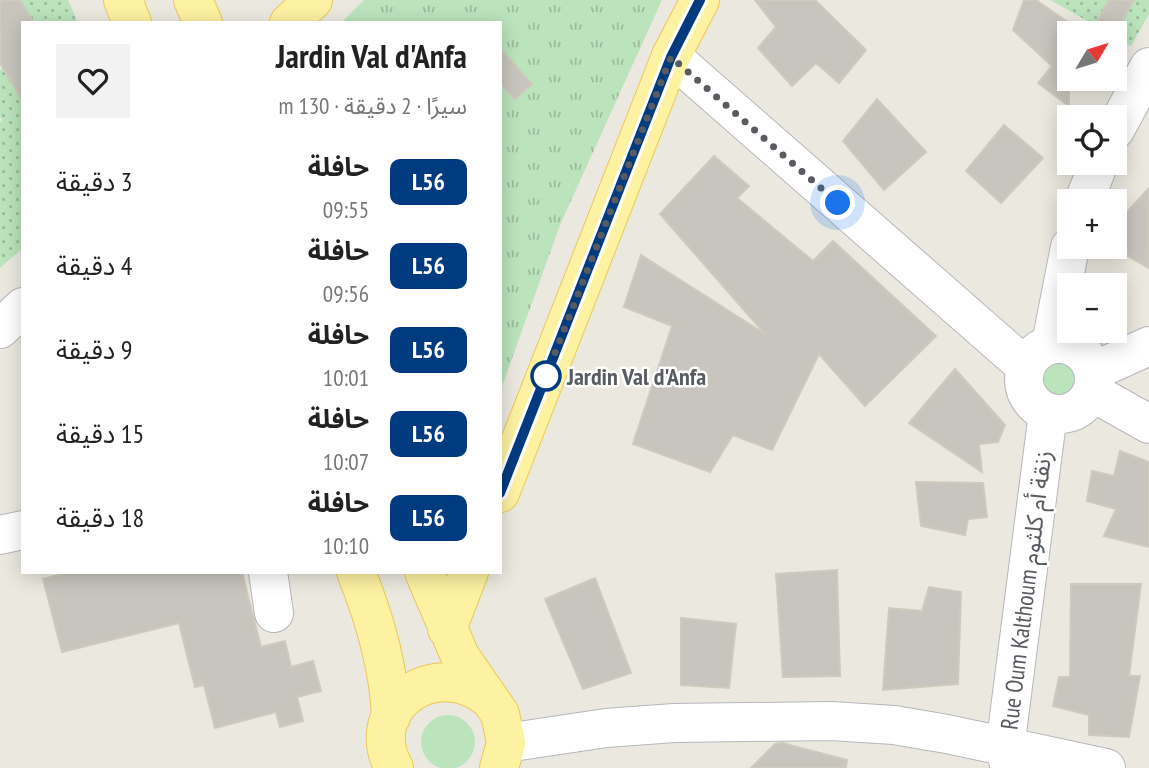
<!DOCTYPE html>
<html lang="ar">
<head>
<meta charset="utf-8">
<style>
	:root { --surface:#fff; --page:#f2f2f2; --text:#222; --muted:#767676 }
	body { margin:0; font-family:"PT Sans Narrow","Noto Sans Arabic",sans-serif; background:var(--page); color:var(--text); direction:rtl; height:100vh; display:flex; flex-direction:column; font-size:26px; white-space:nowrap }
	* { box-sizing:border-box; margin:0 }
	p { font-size:23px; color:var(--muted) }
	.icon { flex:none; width:38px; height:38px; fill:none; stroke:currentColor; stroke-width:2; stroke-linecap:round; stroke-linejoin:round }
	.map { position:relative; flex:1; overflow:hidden; direction:ltr }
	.details { position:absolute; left:21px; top:21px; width:481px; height:553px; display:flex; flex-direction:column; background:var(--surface); border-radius:0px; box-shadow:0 4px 18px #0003; direction:rtl }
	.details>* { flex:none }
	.badge { padding:0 14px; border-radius:10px; font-size:24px; line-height:46px }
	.needle { width:46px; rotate:52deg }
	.tools { position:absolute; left:1057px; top:21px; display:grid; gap:14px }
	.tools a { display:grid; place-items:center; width:70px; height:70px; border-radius:0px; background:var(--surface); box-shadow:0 4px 18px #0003; font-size:35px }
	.you { position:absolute; width:35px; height:35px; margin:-18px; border:5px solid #fff; border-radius:50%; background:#1a73e8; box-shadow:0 0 0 10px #1a73e833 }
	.map>.badge { position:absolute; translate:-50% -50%; box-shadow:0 0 0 4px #fff }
	.round { display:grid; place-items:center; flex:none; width:74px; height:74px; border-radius:0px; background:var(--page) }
	.summary { display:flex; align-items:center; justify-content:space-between; height:119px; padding:0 35px }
	h1 { font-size:33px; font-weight:600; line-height:52px }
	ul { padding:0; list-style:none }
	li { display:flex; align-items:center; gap:21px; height:84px; padding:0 35px }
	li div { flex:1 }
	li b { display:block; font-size:26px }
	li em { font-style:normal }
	li .badge { min-width:77px; font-weight:700; text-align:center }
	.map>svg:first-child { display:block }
	.grass { fill:#bbe3bc }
	.park { fill:url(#park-tufts) }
	.garden { fill:url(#garden-dots) }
	.building { fill:#c8c5be; stroke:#cfcabd; stroke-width:2 }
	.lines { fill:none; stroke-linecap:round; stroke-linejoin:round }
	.minor-casing { stroke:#b5b7bc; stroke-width:40 }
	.major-casing { stroke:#edc855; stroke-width:40 }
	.minor { stroke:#fff; stroke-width:38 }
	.major { stroke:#fdf1a2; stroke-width:38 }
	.line-casing { stroke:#fff; stroke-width:16 }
	.line { stroke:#003b80; stroke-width:10 }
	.walk { stroke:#585b60; stroke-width:7; stroke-dasharray:0 12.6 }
	.stop-dot { fill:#fff; stroke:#003b80; stroke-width:3.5 }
	.labels { text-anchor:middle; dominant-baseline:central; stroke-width:5; stroke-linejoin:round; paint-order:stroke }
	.stop-label { font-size:24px; font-weight:bold; fill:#585b60; stroke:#fff; text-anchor:start }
	.street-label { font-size:24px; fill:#585b60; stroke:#fff }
</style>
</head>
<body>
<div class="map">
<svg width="1149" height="768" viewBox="0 0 1149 768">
	<defs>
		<pattern id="park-tufts" width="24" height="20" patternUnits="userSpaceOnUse" patternTransform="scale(1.75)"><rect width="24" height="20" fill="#bbe3bc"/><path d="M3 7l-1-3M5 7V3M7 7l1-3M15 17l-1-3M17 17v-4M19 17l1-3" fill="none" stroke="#9bbb9c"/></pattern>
		<pattern id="garden-dots" width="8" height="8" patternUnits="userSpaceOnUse" patternTransform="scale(1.75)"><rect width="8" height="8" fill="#bbe3bc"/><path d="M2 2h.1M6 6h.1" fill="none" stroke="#9bbb9c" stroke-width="1.8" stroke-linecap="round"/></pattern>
	</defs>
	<rect width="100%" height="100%" fill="#ebe9df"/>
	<path class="grass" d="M1041 378a19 19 0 1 1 38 0a19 19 0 1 1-38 0Z
		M421 742a27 27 0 1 1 54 0a27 27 0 1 1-54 0Z"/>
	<path class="park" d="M364 0H662L560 225 501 389 500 23H341Z"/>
	<path class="garden" d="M20 0H68L78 23H34Z
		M1050 0H1109L1105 8 1124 19 1134 0H1149V14L1131 46 1115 37V33H1109Z
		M3 68 23 101V248L0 268V122L2 120 0 117V70Z"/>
	<path class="building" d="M0 0H20L34 23H23V101L0 63Z
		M755 0H815L866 50 839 83 816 63 792 86 758 48 776 27Z
		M1024 0H1036L1069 23V106L1038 83 1052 66 1013 30Z
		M1109 0H1134L1116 33H1091Z
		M500 48 532 84 515 99 500 83Z
		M877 99 926 152 884 190 843 141Z
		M1004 125 1043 158 1001 203 966 171Z
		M714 156 749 186 737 198 813 261 833 241 936 336 865 406 819 354 772 450 733 435 710 472 633 444 672 326 624 307 641 255 765 334 660 214Z
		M1149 188V268L1117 250 1128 236 1115 225Z
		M955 369 1005 425 998 442 979 444 982 472 909 423Z
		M1120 451 1149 462V547L1104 536 1116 509 1087 501 1092 471 1114 476Z
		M916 482 983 483 987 517 968 519 965 535 921 526Z
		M837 570 840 676 783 677 776 574Z
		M70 572H242L261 647 285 641 291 667 313 661 321 691 297 697 303 721 280 727 276 712 215 728 204 685 195 687 179 623 62 652 43 579Z
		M595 578 631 673 583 689 545 599Z
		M1071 584H1141L1129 676H1140L1129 737 1089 735V715L1053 706 1059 677H1070Z
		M929 587 961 592 958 684 883 690 889 608 922 611Z
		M681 618 736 624 729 688 681 685Z
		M782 743 847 760 846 768H751L775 744Z"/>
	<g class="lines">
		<g class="minor-casing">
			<path id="minor" d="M671 56 1026 367
				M1115 130 1149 67
				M1084 201 1099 163
				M0 329 23 307
				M1024 379a35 35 0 1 1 70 0a35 35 0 1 1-70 0Z
				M1051 344 1070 247
				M1094 371 1149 346
				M1092 392 1149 424
				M0 535 23 530
				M268 572 274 613
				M506 743 606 728 674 723 831 721 894 725 947 734 1106 768
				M1010 768 1005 748 1048 413"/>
		</g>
		<g class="major-casing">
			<path id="major" d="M123 0 132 23
				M193 0 203 23
				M289 23 313 0
				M500 493 671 56 700 0
				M356 572C375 619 389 667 391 717
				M424 572 460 656 500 714 506 743 499 768
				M447 629 469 572
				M394 768C361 708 434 655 488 698"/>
		</g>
		<use href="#minor" class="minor"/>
		<use href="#major" class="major"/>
	</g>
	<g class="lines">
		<g class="line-casing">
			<path id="line" d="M500 493 671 57 700 0"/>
		</g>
		<use href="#line" class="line"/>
		<path class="walk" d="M546 376 671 57 838 203"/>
	</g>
	<circle class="stop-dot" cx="546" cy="376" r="14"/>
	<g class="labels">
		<g class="stop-label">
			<text x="567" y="376">Jardin Val d'Anfa</text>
		</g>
		<g class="street-label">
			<text transform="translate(1026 590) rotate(-83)">Rue Oum Kalthoum زنقة أم كلثوم</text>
		</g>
	</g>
</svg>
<div class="tools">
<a><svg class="needle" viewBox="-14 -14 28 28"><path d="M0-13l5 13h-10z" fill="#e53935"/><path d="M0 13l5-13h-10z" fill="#767676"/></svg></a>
<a><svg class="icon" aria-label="locate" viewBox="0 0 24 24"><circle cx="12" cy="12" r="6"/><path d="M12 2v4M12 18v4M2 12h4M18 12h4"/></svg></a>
<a>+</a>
<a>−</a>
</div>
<div class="you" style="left:838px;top:203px"></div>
<section class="details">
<div class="summary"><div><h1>Jardin Val d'Anfa</h1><p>سيرًا · 2 دقيقة · 130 m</p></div><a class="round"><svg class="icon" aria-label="heart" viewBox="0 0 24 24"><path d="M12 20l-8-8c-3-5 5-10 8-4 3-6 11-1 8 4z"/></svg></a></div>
<ul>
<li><span class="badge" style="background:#003b80;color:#fff">L56</span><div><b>حافلة</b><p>09:55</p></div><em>3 دقيقة</em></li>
<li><span class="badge" style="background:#003b80;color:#fff">L56</span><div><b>حافلة</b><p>09:56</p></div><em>4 دقيقة</em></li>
<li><span class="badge" style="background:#003b80;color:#fff">L56</span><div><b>حافلة</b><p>10:01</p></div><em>9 دقيقة</em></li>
<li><span class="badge" style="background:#003b80;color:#fff">L56</span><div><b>حافلة</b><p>10:07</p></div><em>15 دقيقة</em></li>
<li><span class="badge" style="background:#003b80;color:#fff">L56</span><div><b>حافلة</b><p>10:10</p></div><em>18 دقيقة</em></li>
</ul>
</section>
</div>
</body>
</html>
